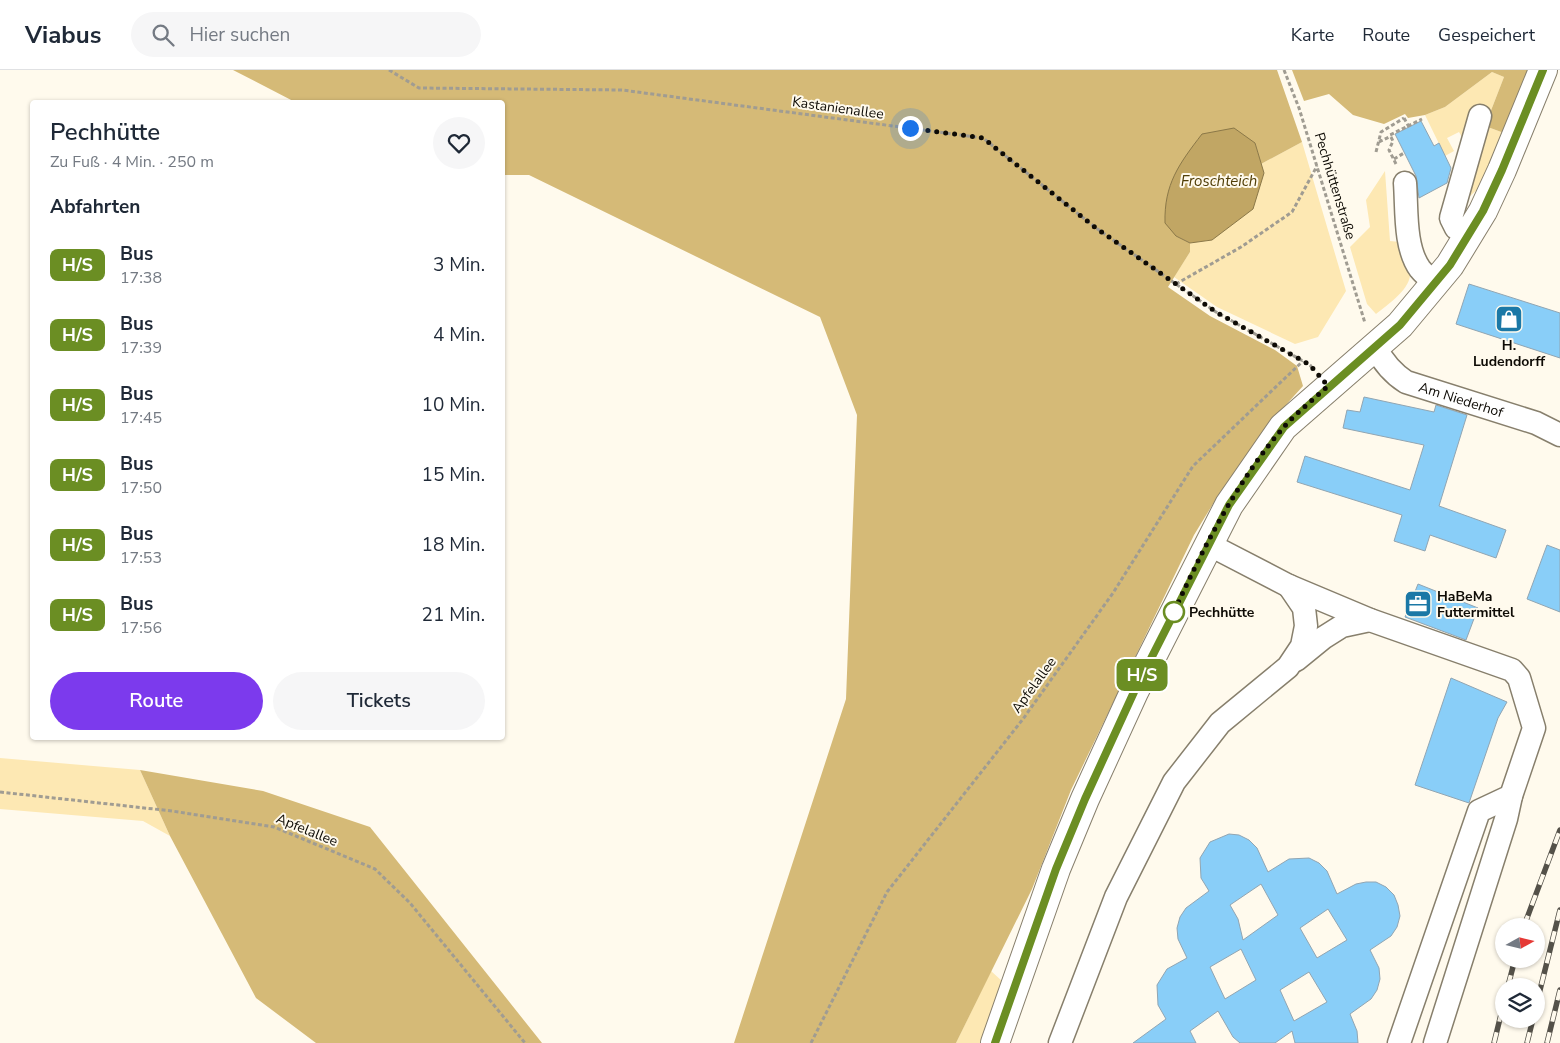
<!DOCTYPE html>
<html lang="de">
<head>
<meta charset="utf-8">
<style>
	:root { --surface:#fff; --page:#f6f6f7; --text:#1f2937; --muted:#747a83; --line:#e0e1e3; --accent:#7c3aed }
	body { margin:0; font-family:"Nunito Sans",sans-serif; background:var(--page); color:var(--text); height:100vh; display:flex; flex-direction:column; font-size:19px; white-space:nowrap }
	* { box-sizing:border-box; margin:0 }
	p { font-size:16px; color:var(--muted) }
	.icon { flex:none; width:28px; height:28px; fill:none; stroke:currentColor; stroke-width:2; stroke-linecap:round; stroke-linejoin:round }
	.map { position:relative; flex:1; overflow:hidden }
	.panel { position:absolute; left:30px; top:30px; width:475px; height:640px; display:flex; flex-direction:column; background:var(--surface); border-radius:5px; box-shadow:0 1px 4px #0004 }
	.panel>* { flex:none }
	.badge { padding:0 10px; border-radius:8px; font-size:18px; line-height:32px }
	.needle { width:32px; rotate:82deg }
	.buttons { position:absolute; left:1495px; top:848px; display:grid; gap:10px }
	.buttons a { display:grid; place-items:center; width:50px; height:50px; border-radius:50%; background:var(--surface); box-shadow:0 1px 4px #0004; font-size:25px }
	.you { position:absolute; width:25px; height:25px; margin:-12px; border:4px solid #fff; border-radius:50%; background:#1a73e8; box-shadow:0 0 0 8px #1a73e833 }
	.map>.badge { position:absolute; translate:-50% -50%; box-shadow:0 0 0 2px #fff }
	h2 { padding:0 20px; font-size:19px; line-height:45px }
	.round { display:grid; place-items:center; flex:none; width:52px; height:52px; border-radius:26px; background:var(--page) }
	.headline { display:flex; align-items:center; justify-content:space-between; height:85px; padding:0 20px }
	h1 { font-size:24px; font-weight:600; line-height:38px }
	.primary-button { display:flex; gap:10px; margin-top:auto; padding:10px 20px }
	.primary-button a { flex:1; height:58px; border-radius:30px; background:var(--accent); color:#fff; font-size:20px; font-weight:600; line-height:58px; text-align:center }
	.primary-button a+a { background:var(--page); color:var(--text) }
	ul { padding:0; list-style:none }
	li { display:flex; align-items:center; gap:15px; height:70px; padding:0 20px }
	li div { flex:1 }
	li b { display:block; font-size:19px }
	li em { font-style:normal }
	li .badge { min-width:55px; font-weight:700; text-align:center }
	header { display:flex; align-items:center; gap:30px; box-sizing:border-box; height:70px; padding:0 25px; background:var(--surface); border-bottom:1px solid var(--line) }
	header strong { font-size:24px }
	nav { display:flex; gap:28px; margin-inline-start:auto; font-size:18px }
	.search { width:350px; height:45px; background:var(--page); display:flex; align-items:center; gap:12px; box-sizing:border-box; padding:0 18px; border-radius:28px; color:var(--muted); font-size:19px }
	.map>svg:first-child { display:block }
	.green { fill:#fde8b3 }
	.forest { fill:#d5ba77 }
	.water { fill:#c1a664; stroke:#8b7848 }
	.building { fill:#89cef8; stroke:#91a5b2; fill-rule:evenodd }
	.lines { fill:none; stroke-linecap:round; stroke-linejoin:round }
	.minor-casing { stroke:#877f6c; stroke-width:25 }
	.major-casing { stroke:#877f6c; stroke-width:30 }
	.path { stroke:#a09c92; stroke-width:3; stroke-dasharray:4 2.5; stroke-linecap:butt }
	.minor { stroke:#fff; stroke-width:22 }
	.major { stroke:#fff; stroke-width:28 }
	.rail-casing { stroke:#545149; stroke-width:5.5 }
	.rail { stroke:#fffaed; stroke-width:4; stroke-dasharray:11; stroke-linecap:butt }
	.path-bridge { stroke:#a09c92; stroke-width:3; stroke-dasharray:4 2.5; stroke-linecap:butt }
	.line-casing { stroke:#fff; stroke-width:11 }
	.line { stroke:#6b8e23; stroke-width:8 }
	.walk { stroke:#0e0b05; stroke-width:5; stroke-dasharray:0 9 }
	.stop-dot { fill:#fff; stroke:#6b8e23; stroke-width:2.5 }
	.labels { text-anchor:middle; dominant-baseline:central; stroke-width:4; stroke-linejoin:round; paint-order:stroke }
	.street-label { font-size:14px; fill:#0e0b05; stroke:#fffaed }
	.poi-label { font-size:14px; font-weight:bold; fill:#0e0b05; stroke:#fffaed }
	.stop-label { font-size:14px; font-weight:bold; fill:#0e0b05; stroke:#fffaed; text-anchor:start }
	.water-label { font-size:15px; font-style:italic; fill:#513e07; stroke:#fffaed }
</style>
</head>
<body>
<header>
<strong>Viabus</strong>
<div class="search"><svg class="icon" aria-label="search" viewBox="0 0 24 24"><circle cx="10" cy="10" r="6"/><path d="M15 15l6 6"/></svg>Hier suchen</div>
<nav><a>Karte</a><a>Route</a><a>Gespeichert</a></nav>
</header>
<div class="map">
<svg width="1560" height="973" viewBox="0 0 1560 973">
	<rect width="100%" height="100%" fill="#fffaed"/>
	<path class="green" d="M1492 2 1504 7 1485 56 1504 63 1481 116 1468 128 1465 122 1466 74 1459 62 1447 68 1454 81 1445 86 1425 45 1445 37Z
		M1302 72 1346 221 1318 267 1295 274 1217 237 1174 207 1190 182V173L1212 170 1264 103 1261 94Z
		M1385 101 1390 171 1400 172C1403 181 1411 196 1410 206 1408 221 1387 235 1376 244L1367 234 1350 177 1370 157 1366 130Z
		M0 688 140 700 170 766 143 751 0 739Z
		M991 901 1002 911 981 973H956Z"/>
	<path class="forest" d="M233 0H1277L1302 72 1261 94 1255 73 1176 166 1190 173V182L1168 217 1210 246 1275 280 1297 296 1303 316 1275 347 1219 424 1194 465 1071 720 1032 819 956 973H734L846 629 857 345 820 247 529 105H503L502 32H295Z
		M1292 0H1528L1504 63 1485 56 1504 7 1492 2 1445 37 1425 45 1408 48 1405 44 1384 54 1353 45 1329 24 1304 31Z
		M140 700 263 721 370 757 542 973H316L256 928 170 766Z"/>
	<path class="water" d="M1234 58 1255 73 1264 103 1253 139 1212 170 1190 173 1176 166 1165 153C1164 114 1179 94 1202 64Z"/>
	<path class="building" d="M1421 51 1434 76 1439 73 1451 98 1447 113 1419 128 1416 106 1395 64Z
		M1469 214 1560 243V288L1456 254Z
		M1364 327 1434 342 1436 335 1467 345 1439 436 1506 460 1496 488 1430 465 1425 481 1394 471 1402 445 1297 412 1305 386 1410 420 1424 375 1343 358 1347 340 1360 342Z
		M1547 475 1560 480V542L1527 529Z
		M1418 514 1478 538 1466 570 1405 547Z
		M1451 608 1507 632 1498 648 1469 733 1415 715Z
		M1229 764 1239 765 1249 770 1257 778 1268 802 1289 789 1309 788 1319 793 1327 801 1337 824 1356 814 1366 812H1376L1386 817 1394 825 1398 835 1400 846 1397 857 1391 866 1370 880 1379 898 1380 909 1377 920 1371 929 1350 944 1357 961 1358 973H1295L1292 961 1275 973H1240L1233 967 1218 941 1190 961 1196 973H1133L1166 949 1158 935 1157 915 1167 899 1187 888 1178 869 1177 858 1180 847 1186 838 1209 821 1201 808 1200 788 1210 772ZM1261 814 1278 845 1243 870 1238 849 1230 835ZM1328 839 1347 870 1317 888 1300 858ZM1241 879 1256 910 1225 929 1210 897ZM1309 902 1327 932 1294 951 1280 920Z"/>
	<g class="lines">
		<g class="minor-casing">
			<g id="minor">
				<path d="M1405 113C1407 139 1404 177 1420 199 1424 204 1430 209 1435 213"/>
				<path d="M1469 166 1456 158 1451 148 1480 46"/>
				<path id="s1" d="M1375 277C1383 292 1392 303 1406 312L1536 353 1560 365"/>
				<path d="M1208 474 1289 516 1370 550 1512 600 1519 608 1534 658 1511 726 1479 741 1399 973"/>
				<path d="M1296 590 1323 568 1342 556 1370 550"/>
				<path d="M1060 973 1116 827 1174 712 1220 653 1288 597 1302 576 1306 556 1304 538 1289 516"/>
				<path d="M1435 973 1506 749 1511 726 1504 733"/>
			</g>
		</g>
		<g class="major-casing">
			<path id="major" d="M995 973 1056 799 1085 729 1134 622 1229 435 1283 357 1400 255 1450 195 1483 141 1502 100 1543 0"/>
		</g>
		<path class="path" d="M389 0 419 18 622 20 983 68 1096 158 1216 242 1310 295 1313 299
			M1284 0 1299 38 1365 253
			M1379 72 1391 66
			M1376 82 1381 62 1404 48
			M1394 89 1404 83
			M1396 94 1389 80 1393 71 1390 65 1422 49
			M1176 214 1241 177 1292 142 1317 96
			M0 722 172 741 274 757 375 799 410 833 525 973
			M811 973 887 822 1023 649 1113 523 1193 396 1303 291"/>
		<use href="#minor" class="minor"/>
		<use href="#major" class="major"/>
		<g class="rail-casing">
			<path id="rail" d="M1524 856 1560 760
				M1508 916 1515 889
				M1536 936 1560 840
				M1494 973 1504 932
				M1527 973 1533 949
				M1547 973 1560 920"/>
		</g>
		<use href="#rail" class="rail"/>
		<path class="path-bridge" d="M1404 48 1409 57"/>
	</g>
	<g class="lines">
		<g class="line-casing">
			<path id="line" d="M995 973 1056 799 1085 729 1134 622 1229 435 1284 357 1400 255 1450 195 1483 141 1502 100 1543 0"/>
		</g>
		<use href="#line" class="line"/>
		<path class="walk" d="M910 58 983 68 1096 158 1216 242 1310 295 1328 316C1313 330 1296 343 1283 358 1237 411 1203 478 1174 542"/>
	</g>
	<defs>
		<g id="shop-square" transform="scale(1.4375)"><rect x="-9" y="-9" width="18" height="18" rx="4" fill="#1b78a6" stroke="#fffaed"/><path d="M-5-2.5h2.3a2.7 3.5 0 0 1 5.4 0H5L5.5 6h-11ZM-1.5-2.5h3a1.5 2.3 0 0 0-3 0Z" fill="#fff"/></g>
		<g id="office-square" transform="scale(1.4375)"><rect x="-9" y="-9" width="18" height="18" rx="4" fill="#1b78a6" stroke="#fffaed"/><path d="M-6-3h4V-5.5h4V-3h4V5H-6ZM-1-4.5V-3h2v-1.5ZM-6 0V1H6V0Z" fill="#fff"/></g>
	</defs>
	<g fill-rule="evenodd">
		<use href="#shop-square" x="1509" y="249"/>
		<use href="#office-square" x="1418" y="534"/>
	</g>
	<circle class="stop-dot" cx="1174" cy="542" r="10"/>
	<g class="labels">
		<g class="street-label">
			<text transform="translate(838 38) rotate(8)">Kastanienallee</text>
			<text transform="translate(1335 116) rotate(73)">Pechhüttenstraße</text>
			<text stroke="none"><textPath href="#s1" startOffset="105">Am Niederhof</textPath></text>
			<text transform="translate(1034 615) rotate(-54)">Apfelallee</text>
			<text transform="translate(307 760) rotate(22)">Apfelallee</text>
		</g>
		<g class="poi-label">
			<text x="1509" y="275">H.<tspan x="1509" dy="16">Ludendorff</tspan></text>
			<text x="1437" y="526" text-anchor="start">HaBeMa<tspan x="1437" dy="16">Futtermittel</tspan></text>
		</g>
		<g class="stop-label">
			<text x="1189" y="542">Pechhütte</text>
		</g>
		<g class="water-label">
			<text x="1219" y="111">Froschteich</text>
		</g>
	</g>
</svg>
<div class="buttons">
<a><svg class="needle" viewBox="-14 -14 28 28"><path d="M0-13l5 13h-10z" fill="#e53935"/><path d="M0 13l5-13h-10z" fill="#747a83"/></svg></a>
<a><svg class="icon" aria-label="layers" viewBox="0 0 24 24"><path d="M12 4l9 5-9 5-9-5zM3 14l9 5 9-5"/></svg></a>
</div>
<div class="you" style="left:910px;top:58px"></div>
<b class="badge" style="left:1142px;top:605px;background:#6b8e23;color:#fff">H/S</b>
<section class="panel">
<div class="headline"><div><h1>Pechhütte</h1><p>Zu Fuß · 4 Min. · 250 m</p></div><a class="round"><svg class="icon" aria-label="heart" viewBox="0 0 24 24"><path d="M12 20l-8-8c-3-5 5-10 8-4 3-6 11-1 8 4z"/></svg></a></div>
<h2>Abfahrten</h2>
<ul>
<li><span class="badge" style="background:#6b8e23;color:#fff">H/S</span><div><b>Bus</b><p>17:38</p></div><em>3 Min.</em></li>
<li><span class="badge" style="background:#6b8e23;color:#fff">H/S</span><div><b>Bus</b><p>17:39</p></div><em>4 Min.</em></li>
<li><span class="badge" style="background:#6b8e23;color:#fff">H/S</span><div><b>Bus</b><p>17:45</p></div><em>10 Min.</em></li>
<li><span class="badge" style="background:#6b8e23;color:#fff">H/S</span><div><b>Bus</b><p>17:50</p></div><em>15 Min.</em></li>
<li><span class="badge" style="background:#6b8e23;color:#fff">H/S</span><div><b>Bus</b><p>17:53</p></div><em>18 Min.</em></li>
<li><span class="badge" style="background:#6b8e23;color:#fff">H/S</span><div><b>Bus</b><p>17:56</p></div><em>21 Min.</em></li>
</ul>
<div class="primary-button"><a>Route</a><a>Tickets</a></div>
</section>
</div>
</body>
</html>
